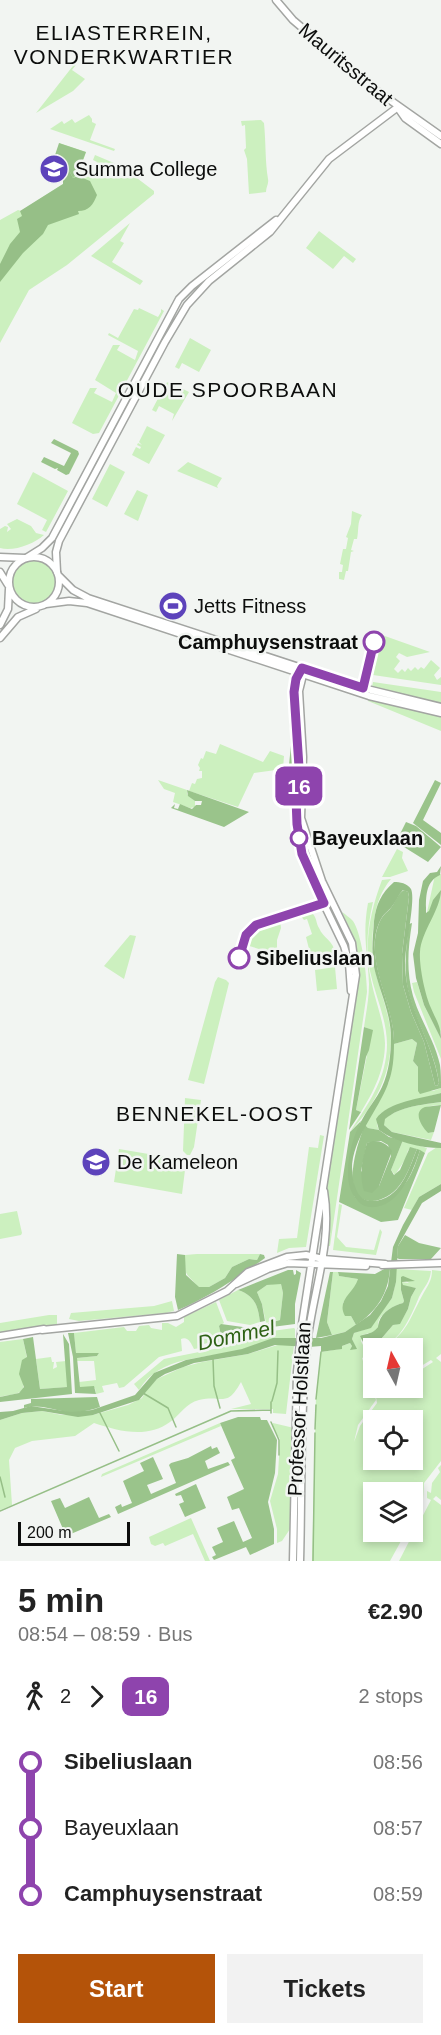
<!DOCTYPE html>
<html lang="en">
<head>
<meta charset="utf-8">
<style>
	:root { --surface:#fff; --page:#f2f2f2; --text:#222; --muted:#767676; --accent:#b45309 }
	body { margin:0; font-family:Arial,sans-serif; background:var(--page); color:var(--text); height:100vh; display:flex; flex-direction:column; font-size:22px; white-space:nowrap }
	* { box-sizing:border-box; margin:0 }
	p { font-size:20px; color:var(--muted) }
	.icon { flex:none; width:33px; height:33px; fill:none; stroke:currentColor; stroke-width:2; stroke-linecap:round; stroke-linejoin:round }
	.map { position:relative; height:1561px; overflow:hidden }
	.details { display:flex; flex-direction:column; background:var(--surface); flex:1 }
	.details>* { flex:none }
	.badge { padding:0 12px; border-radius:9px; font-size:21px; line-height:39px }
	.needle { width:39px; rotate:352deg }
	.controls { position:absolute; left:363px; top:1338px; display:grid; gap:12px }
	.controls a { display:grid; place-items:center; width:60px; height:60px; border-radius:0px; background:var(--surface); box-shadow:0 3px 9px #0003; font-size:30px }
	.scale { position:absolute; left:18px; bottom:15px; width:112px; box-sizing:border-box; padding-left:6px; border:3px solid #0c0d0c; border-top:0; font-size:16px; line-height:21px; white-space:nowrap; color:#0c0d0c; -webkit-text-stroke:4px #f2f5f2; paint-order:stroke }
	.map>.badge { position:absolute; translate:-50% -50%; box-shadow:0 0 0 3px #fff }
	.legs { display:flex; align-items:center; gap:9px; height:66px; padding:0 18px; font-size:20px }
	.legs p { margin-inline-start:auto }
	.headline { display:flex; align-items:center; justify-content:space-between; height:102px; padding:0 18px }
	h1 { font-size:33px; font-weight:800; line-height:45px }
	.primary-button { display:flex; gap:12px; margin-top:auto; padding:12px 18px }
	.primary-button a { flex:1; height:69px; border-radius:0px; background:var(--accent); color:#fff; font-size:24px; font-weight:800; line-height:69px; text-align:center }
	.primary-button a+a { background:var(--page); color:var(--text) }
	ul { padding:0 18px; list-style:none }
	li { display:flex; align-items:center; gap:21px; height:66px; font-size:22px }
	li i { display:grid; place-items:center; width:9px; height:100%; margin:0 8px; background:currentColor }
	li i::after { content:''; width:15px; height:15px; margin:-8px; border:4px solid; border-radius:50%; background:var(--surface) }
	li p { margin-inline-start:auto }
	li:first-child i { background:linear-gradient(#0000 50%,currentColor 0) }
	li:last-child i { background:linear-gradient(currentColor 50%,#0000 0) }
	.map>svg:first-child { display:block }
	.green { fill:#ccf0bf; fill-rule:evenodd }
	.forest { fill:#9ac48b; fill-rule:evenodd }
	.water { fill:#96bf87 }
	.lines { fill:none; stroke-linecap:round; stroke-linejoin:round }
	.stream { stroke:#96bf87; stroke-width:1.5 }
	.secondary-casing { stroke:#a3a5a2; stroke-width:9 }
	.primary-casing { stroke:#a3a5a2; stroke-width:9 }
	.secondary { stroke:#fff; stroke-width:6 }
	.primary { stroke:#fff; stroke-width:6 }
	.line-1-casing { stroke:#fff; stroke-width:14 }
	.line-1 { stroke:#8e44ad; stroke-width:9 }
	.stop-1-dot { fill:#fff; stroke:#8e44ad; stroke-width:3 }
	.labels { text-anchor:middle; dominant-baseline:central; stroke-width:5; stroke-linejoin:round; paint-order:stroke }
	.street-label { font-size:20px; fill:#0c0d0c; stroke:#f2f5f2 }
	.poi-label { font-size:20px; fill:#0c0d0c; stroke:#f2f5f2; text-anchor:start }
	.stop-label { font-size:20px; font-weight:bold; fill:#0c0d0c; stroke:#f2f5f2; text-anchor:start }
	.neighbourhood-label { font-size:21px; letter-spacing:1.5px; fill:#0c0d0c; stroke:#f2f5f2 }
	.water-label { font-size:21px; font-style:italic; fill:#2d6114; stroke:#f2f5f2 }
</style>
</head>
<body>
<div class="map">
<svg width="441" height="1561" viewBox="0 0 441 1561">
	<rect width="100%" height="100%" fill="#f2f5f2"/>
	<path class="green" d="M87 48 88 49 72 70 85 79 73 91 36 113Z
		M89 115 92 119V122L96 124 90 140 115 149 114 151 50 129 62 121 64 124 72 119 75 123Z
		M261 120 264 123C266 143 265 161 268 179 269 184 266 187 266 192L249 194 247 159 244 150 246 148 245 125 242 126 241 121Z
		M59 143 86 152 79 173 93 178 97 174 93 170 97 162 93 160 95 155 121 166 154 191V194L67 265 29 290 0 343V220L18 210 21 211 63 184 64 168Z
		M130 223 120 241 124 243 112 262 143 281 140 285 91 256Z
		M319 231 356 259 353 263 344 256 333 269 306 248Z
		M139 308 158 317 161 312V309L164 311 99 433 93 434 72 423 90 388H97L94 393 112 402 116 393 95 380 113 345H120L117 350 135 360 138 351 108 335 109 333 118 338 134 309 138 310Z
		M190 338 211 350 199 372 182 363 179 369 175 367Z
		M169 382 189 392 172 421 174 414 159 406 156 412 152 410 166 383Z
		M147 426 165 435 149 464 132 455 136 447 140 449 141 447 137 445 138 443 142 445 139 442Z
		M188 462 222 478 217 486 218 488 177 471Z
		M110 464 125 472 107 507 92 499Z
		M33 472 68 491 46 532 42 530 47 520 17 504Z
		M137 490 148 495 138 521 124 514Z
		M352 511 362 515C357 522 359 530 357 539H354L351 550 354 551 351 552 348 571H346L344 580 339 579V572H342L343 565 340 564 343 549H346L348 538 346 537 351 524Z
		M17 519 31 526 36 533 44 535C34 544 13 552 0 548V529L5 526 8 527 7 532 11 529 7 524Z
		M34 560C69 563 58 612 27 603 21 601 16 596 14 590 8 575 19 562 34 560Z
		M382 635 430 652 407 657 399 653 396 657 400 661 394 669 398 673 402 669 405 672 408 668 411 671 415 667 418 670 421 667 424 669 431 660 440 668 434 675 437 680 441 677V685L373 675Z
		M373 682 441 692V705L372 687Z
		M369 699 441 717V731L368 701Z
		M220 744 263 762 270 751 284 756 283 769 254 773 238 807 189 791 192 783 195 784 197 779 202 778V771H199L200 768 198 765 201 758 203 759 206 751 216 754Z
		M158 780 187 790V794L195 801V807L190 808 173 802 175 793 164 789Z
		M397 849 403 852 402 858 408 871 390 877H382Z
		M441 874V1033L426 1004 417 959 435 875Z
		M391 879C381 891 376 905 374 921 372 936 371 951 374 966 379 990 390 1013 391 1038 391 1075 375 1105 350 1132 365 1108 382 1086 386 1057 391 1027 376 1000 370 971 364 940 371 909 382 880Z
		M373 902C367 928 365 953 371 980 375 1001 384 1021 385 1043 385 1069 374 1091 361 1112L356 1110 372 1030 364 1027C366 1013 369 999 369 984 368 955 362 935 368 903Z
		M342 912C345 914 350 918 353 921 362 934 367 977 367 992L330 1246H326V1186L358 971 356 942Z
		M313 914C317 919 316 923 319 928 323 938 334 941 335 953L306 956 310 953 306 937 312 934 307 919 304 920 300 915Z
		M280 920 281 928 277 940V950L274 949 272 953 246 945C252 927 263 924 280 920Z
		M130 935 136 936 124 979 104 966Z
		M335 967 337 989 317 991 315 970Z
		M218 977 226 980 229 983 204 1084 188 1080 215 982Z
		M417 982 424 1005 441 1039V1059L414 992 412 983Z
		M412 1039 417 1043 413 1061 418 1067V1091H433L441 1088V1093L391 1107 380 1114 377 1125 379 1130 368 1128 365 1125 389 1082 394 1044Z
		M185 1098 201 1100 194 1147 190 1155H187L183 1151Z
		M441 1102V1105C431 1106 423 1105 419 1115L428 1133 434 1132 431 1140 392 1132 384 1125V1119C401 1106 421 1105 441 1102Z
		M320 1135 324 1136 306 1247 289 1248 277 1253 279 1239 297 1238 309 1147 318 1148Z
		M403 1140 427 1148 425 1153 413 1148 408 1150 406 1158 395 1175 391 1170Z
		M437 1147 441 1148V1184L419 1197 412 1210 404 1208 428 1153Z
		M119 1149 184 1160 186 1162 182 1194 114 1182Z
		M339 1204 342 1205 337 1237 346 1247 374 1250 380 1229 382 1232 376 1255 333 1250Z
		M17 1211 22 1233 21 1235 0 1239V1214Z
		M197 1254H260L257 1260 249 1259 232 1267 225 1278 209 1287H198C185 1270 185 1279 185 1255Z
		M396 1269 431 1271C430 1282 424 1287 419 1297 411 1316 398 1348 374 1348L373 1352 362 1358 376 1400 358 1425 354 1442 360 1426 377 1403 376 1397 392 1388H412L413 1375 433 1362 431 1360 413 1371 412 1348H384C408 1331 409 1320 422 1296 427 1286 432 1282 432 1270L441 1271V1354L436 1358 441 1362V1461L424 1483 423 1500 413 1520 412 1492H374V1532H406L390 1561H312L316 1396 321 1352 339 1349 342 1346 350 1343 352 1346 351 1348 355 1346 352 1339 354 1333 366 1329 373 1323 392 1298 396 1281ZM401 1277 409 1283 402 1282 403 1286 416 1288 411 1297 408 1309 400 1323 393 1325 381 1339 364 1347 361 1341 362 1335C367 1333 372 1334 376 1330 381 1324 376 1328 379 1320 383 1312 394 1305 403 1303L404 1301 401 1290ZM374 1420H412V1460H374Z
		M333 1272H338L339 1276 358 1279 357 1284 343 1303 348 1316H351L356 1325 345 1332 332 1335 327 1322Z
		M278 1283 281 1284 283 1293 280 1320 266 1323 262 1304 257 1292 267 1285Z
		M238 1290C255 1296 258 1306 260 1322L250 1325 227 1321 219 1300Z
		M172 1301 174 1311 166 1313 79 1321 69 1319 71 1313 154 1306Z
		M216 1302 224 1323 219 1326 223 1344 219 1345 215 1341 200 1345V1348L194 1349C191 1343 188 1336 181 1339L182 1351 159 1357 124 1387 119 1388 117 1383 102 1386 104 1392 96 1394 95 1388 80 1387 79 1382 96 1380 94 1361H77V1358L97 1356 99 1353H76L74 1333 124 1327 127 1331H136L139 1326 149 1325 151 1328 162 1330V1323H168L176 1327 184 1322V1317Z
		M49 1315H57V1325L0 1333V1323Z
		M294 1328 295 1329V1338C271 1338 262 1344 240 1350 206 1359 160 1355 139 1390L134 1384 164 1359 234 1345 272 1331Z
		M23 1339 27 1358C11 1370 31 1387 20 1392 15 1395 6 1395 0 1397V1342Z
		M281 1344 294 1345 286 1414 273 1413V1409H231L251 1404 241 1382C226 1409 223 1394 199 1400 186 1403 180 1415 170 1422 147 1439 118 1431 94 1423L75 1436 32 1441 15 1448 9 1460 12 1505 0 1510V1420L22 1413 42 1411 62 1415H93L128 1405 142 1398 147 1389 157 1379 183 1367 202 1362 248 1354Z
		M51 1357 52 1362H54L53 1369 57 1367 56 1362 66 1361 68 1387 40 1389 36 1359Z
		M220 1423 221 1426 101 1477 102 1474Z
		M273 1423 294 1428 292 1526 282 1541 277 1543V1529L270 1501 278 1474 280 1439 272 1426Z
		M441 1465V1500L436 1496 433 1499 441 1505V1561H399L417 1526 414 1524 415 1521 419 1523 431 1500 427 1498V1491L431 1493 432 1483 440 1472 438 1468Z
		M191 1518 210 1561H205L193 1534 165 1546 163 1543 155 1546 151 1544 149 1537Z"/>
	<path class="forest" d="M59 143 86 152 78 173 73 178 68 168 64 169 58 154 55 155Z
		M54 439 78 451 79 454 69 474 66 475 57 470 58 468 55 469 41 462 44 457 64 466 71 453 51 443Z
		M292 679 294 681C292 718 303 757 296 794H292L289 765 291 745 289 712Z
		M435 780 441 783 423 820 441 833V845L413 823Z
		M187 790 249 812 224 827 171 808 175 804 174 808 178 809 180 804 192 809 196 805H201L202 801H195L188 796Z
		M406 822 416 826 441 847 428 862 396 842Z
		M404 890 408 892 409 897 402 954 403 985 411 1012 424 1042 435 1085 437 1086 439 1083C435 1052 417 1025 409 994 403 971 406 948 409 924L412 923C408 948 406 971 413 996 420 1020 435 1041 440 1065 441 1072 441 1081 441 1088L420 1094 418 1091V1067L413 1061 417 1043 412 1039 394 1044C395 1004 361 958 381 919 384 914 387 912 390 909 396 902 397 894 404 890Z
		M364 1027 373 1030 369 1050 366 1057 356 1110 361 1112 349 1130Z
		M441 1105 434 1132 428 1133C422 1127 412 1112 425 1107 430 1106 436 1106 441 1105Z
		M361 1121 351 1151 354 1196C371 1218 394 1198 407 1181 413 1172 417 1160 420 1150L425 1153 398 1220 381 1222 339 1202 350 1132Z
		M365 1125 368 1128 379 1130 389 1137 403 1140 391 1170 394 1175 400 1170 410 1147 417 1149C412 1161 408 1175 399 1186 393 1194 382 1201 372 1201 338 1200 358 1141 365 1125ZM381 1141 388 1145 391 1156 379 1186 361 1171 367 1143Z
		M405 1235 419 1243 441 1248 431 1259H399L397 1258 398 1246Z
		M177 1254 185 1255 186 1275 199 1287H209L225 1278 232 1267 249 1259 257 1260 260 1254 264 1255 265 1258C237 1278 209 1297 178 1310L175 1297Z
		M386 1268 390 1269C388 1294 377 1311 356 1325L351 1316H345C336 1300 354 1293 358 1279L339 1276 338 1272 375 1274Z
		M288 1270H293L294 1275 296 1274V1270L301 1273 295 1304V1324L272 1327 223 1344 219 1326 221 1324 250 1328 280 1320 283 1293 281 1284 267 1285 257 1292 262 1304 265 1321 260 1322C258 1306 255 1296 238 1290Z
		M330 1272H333L327 1322 332 1335 316 1338Z
		M68 1333H74L76 1353H99L97 1356 77 1358 80 1387 94 1386 96 1394 75 1393 73 1357Z
		M63 1334 69 1344 72 1394 0 1402V1397L19 1393 24 1387 19 1374 22 1360 27 1357 23 1339 33 1337 40 1389 67 1387Z
		M97 1397 100 1407C89 1411 78 1413 66 1412 51 1409 39 1404 24 1408V1405L31 1403V1399Z
		M238 1417H260L261 1420H267L277 1440 275 1473 268 1502 274 1529V1544L250 1555 246 1547 214 1560 212 1557 216 1555 212 1547 223 1542 217 1528 234 1521 243 1542 252 1538 239 1508 232 1510 227 1497 244 1489 231 1460 235 1458 220 1423Z
		M211 1446 212 1449 217 1447 220 1453 205 1461 208 1469 228 1462 230 1465 118 1514 115 1507 121 1504 122 1507 132 1503 123 1481 144 1471 140 1463 153 1457 163 1479 147 1485 151 1494 176 1483 169 1465 171 1463 188 1458Z
		M196 1484 206 1508 185 1517 179 1504 184 1502 181 1495 176 1496 175 1494Z
		M89 1497 99 1518 109 1514 111 1517 66 1536 51 1501 60 1498 65 1508Z"/>
	<path class="water" d="M68 168 73 178 78 176 90 181 97 195C93 205 89 211 78 211L79 214 48 225 43 234 23 253 0 282V264L10 244 20 232 17 219 22 216 20 211 63 184V170Z
		M441 866 440 875C425 882 426 897 426 913L429 911 433 900 441 890C441 909 421 932 420 952 419 966 425 995 431 1008 436 1020 441 1026 441 1039L424 1005 416 978 413 954 418 933 419 900 423 881 430 873 437 872Z
		M394 882C400 882 407 883 411 889 416 899 405 947 405 963 405 1006 433 1042 439 1083L437 1086 435 1085 424 1042 411 1012 403 985 402 954 409 897 408 892 403 890C398 895 397 900 393 905 390 910 384 913 381 919 361 956 395 1004 394 1043 394 1057 393 1071 388 1084 376 1116 340 1151 356 1189 359 1197 364 1201 373 1201 400 1200 409 1169 417 1149L420 1150C413 1172 398 1210 369 1207 360 1206 353 1197 350 1188 344 1168 352 1136 363 1118 369 1107 377 1098 382 1087 389 1072 391 1054 391 1038 391 1013 379 990 374 967 371 951 373 937 374 921 376 905 381 893 394 882Z
		M441 1093V1102C421 1105 401 1106 385 1119L384 1125 392 1132 441 1143V1148C421 1148 395 1142 379 1130L376 1119C388 1101 421 1099 441 1093Z
		M373 1141C382 1141 387 1144 392 1151L379 1186 372 1193 364 1191C359 1175 362 1159 367 1143Z
		M441 1184V1191L422 1203 398 1246 396 1282 392 1298 371 1328 354 1333 352 1339 357 1349 350 1350 352 1346 350 1343 342 1346V1349C334 1350 327 1351 321 1352V1346L309 1347 275 1345 248 1354 194 1363 165 1374 157 1379 139 1400 93 1415 78 1417 42 1411 22 1413 0 1420V1412L13 1411 31 1406 71 1412 92 1410 135 1395 154 1373 186 1360 242 1349 273 1338H321L345 1332 370 1315 381 1301 388 1286 393 1247 403 1225 419 1197Z
		M403 1276 415 1281 402 1282 403 1285 416 1288 411 1297 408 1309 400 1324 393 1325 381 1339 366 1348 360 1336C365 1334 370 1334 374 1331 380 1326 377 1328 379 1322 382 1312 394 1305 403 1303L404 1301 401 1290V1277Z"/>
	<g class="lines">
		<path class="stream" d="M213 1359 214 1386 220 1408
			M143 1393 168 1408 176 1427
			M316 1399 321 1352
			M272 1401 277 1383 278 1351
			M99 1411 119 1451
			M271 1413V1402
			M271 1422 279 1440V1455
			M315 1429 316 1405
			M0 1477 5 1497
			M0 1511 231 1411 271 1410
			M313 1561 315 1433"/>
		<g class="secondary-casing">
			<path id="secondary" d="M276 0 293 20 373 88 441 136
				M398 108 405 118 441 144
				M26 558 42 548 52 538 179 299 192 286 276 220
				M57 572 56 552 59 541 165 342 187 305 209 281 270 232 329 159 398 107
				M295 702V679L301 669
				M297 730 299 765
				M299 781 296 801 300 847 307 869 344 946 349 963 351 991
				M382 1265 441 1263
				M236 1284 268 1269 288 1263 366 1266
				M42 1330 177 1316 227 1291 248 1272 287 1257 306 1255 323 1259 385 1264
				M0 1336 44 1329
				M293 1561 297 1372 302 1324 356 975 352 943 322 881 301 818 303 757 299 691 303 675 302 669
				M300 1561C302 1489 300 1417 307 1345 312 1294 333 1244 324 1191"/>
		</g>
		<g class="primary-casing">
			<path id="primary" d="M9 582a25 25 0 1 1 50 0a25 25 0 1 1-50 0Z
				M0 557 25 558
				M0 572 8 585
				M58 575 73 590 88 598 363 688 441 707
				M46 604 69 601 87 603 369 696 441 713
				M0 625 8 609 9 589
				M0 638 18 617 36 609"/>
		</g>
		<use href="#secondary" class="secondary"/>
		<use href="#primary" class="primary"/>
	</g>
	<g class="lines">
		<g class="line-1-casing">
			<path id="line-1" d="M239 958 246 935 256 925 324 903 302 854 297 824 296 798 299 767 294 692 296 679 302 668 363 688 374 642"/>
		</g>
		<use href="#line-1" class="line-1"/>
	</g>
	<defs>
		<g id="university-disc" transform="scale(1.5)"><circle r="9.5" fill="#5d43bb" stroke="#f2f5f2"/><path d="M0-5L7-2L0 1L-7-2ZM-4 1L0 2.5L4 1V4Q0 6-4 4Z" fill="#fff"/></g>
		<g id="stadium-disc" transform="scale(1.5)"><circle r="9.5" fill="#5d43bb" stroke="#f2f5f2"/><path d="M0-5a6.5 5 0 1 0 0 10a6.5 5 0 1 0 0-10ZM-3.5-1.8h7v3.6h-7Z" fill="#fff"/></g>
		<g id="school-disc" transform="scale(1.5)"><circle r="9.5" fill="#5d43bb" stroke="#f2f5f2"/><path d="M0-5L7-2L0 1L-7-2ZM-4 1L0 2.5L4 1V4Q0 6-4 4Z" fill="#fff"/></g>
	</defs>
	<g fill-rule="evenodd">
		<use href="#university-disc" x="54" y="169"/>
		<use href="#stadium-disc" x="173" y="606"/>
		<use href="#school-disc" x="96" y="1162"/>
	</g>
	<g class="stop-1-dot">
		<circle cx="374" cy="642" r="10"/>
		<circle cx="299" cy="838" r="8"/>
		<circle cx="239" cy="958" r="10"/>
	</g>
	<g class="labels">
		<g class="street-label">
			<text transform="translate(346 64) rotate(40)">Mauritsstraat</text>
			<text transform="translate(299 1409) rotate(-87)">Professor Holstlaan</text>
		</g>
		<g class="poi-label">
			<text x="75" y="169">Summa College</text>
			<text x="194" y="606">Jetts Fitness</text>
			<text x="117" y="1162">De Kameleon</text>
		</g>
		<g class="stop-label">
			<text x="358" y="642" text-anchor="end">Camphuysenstraat</text>
			<text x="312" y="838">Bayeuxlaan</text>
			<text x="256" y="958">Sibeliuslaan</text>
		</g>
		<g class="neighbourhood-label">
			<text x="124" y="32">ELIASTERREIN,<tspan x="124" dy="24">VONDERKWARTIER</tspan></text>
			<text x="228" y="389">OUDE SPOORBAAN</text>
			<text x="215" y="1113">BENNEKEL-OOST</text>
		</g>
		<g class="water-label">
			<text transform="translate(236 1335) rotate(-12)">Dommel</text>
		</g>
	</g>
</svg>
<div class="controls">
<a><svg class="needle" viewBox="-14 -14 28 28"><path d="M0-13l5 13h-10z" fill="#e53935"/><path d="M0 13l5-13h-10z" fill="#767676"/></svg></a>
<a><svg class="icon" aria-label="locate" viewBox="0 0 24 24"><circle cx="12" cy="12" r="6"/><path d="M12 2v4M12 18v4M2 12h4M18 12h4"/></svg></a>
<a><svg class="icon" aria-label="layers" viewBox="0 0 24 24"><path d="M12 4l9 5-9 5-9-5zM3 14l9 5 9-5"/></svg></a>
</div>
<div class="scale">200 m</div>
<b class="badge" style="left:299px;top:786px;background:#8e44ad;color:#fff">16</b>
</div>
<section class="details">
<div class="headline"><div><h1>5 min</h1><p>08:54 – 08:59 · Bus</p></div><b>€2.90</b></div>
<div class="legs"><svg class="icon" aria-label="walk" viewBox="0 0 24 24"><circle cx="13" cy="4" r="2"/><path d="M13 8l-2 6 4 7M11 14l-3 7M7 12l3-4h3l4 4"/></svg>2<svg class="icon" aria-label="forward" viewBox="0 0 24 24"><path d="M9 5l7 7-7 7"/></svg><b class="badge" style="background:#8e44ad;color:#fff">16</b><p>2 stops</p></div>
<ul>
<li><i style="color:#8e44ad"></i><b>Sibeliuslaan</b><p>08:56</p></li>
<li><i style="color:#8e44ad"></i><span>Bayeuxlaan</span><p>08:57</p></li>
<li><i style="color:#8e44ad"></i><b>Camphuysenstraat</b><p>08:59</p></li>
</ul>
<div class="primary-button"><a>Start</a><a>Tickets</a></div>
</section>
</body>
</html>
